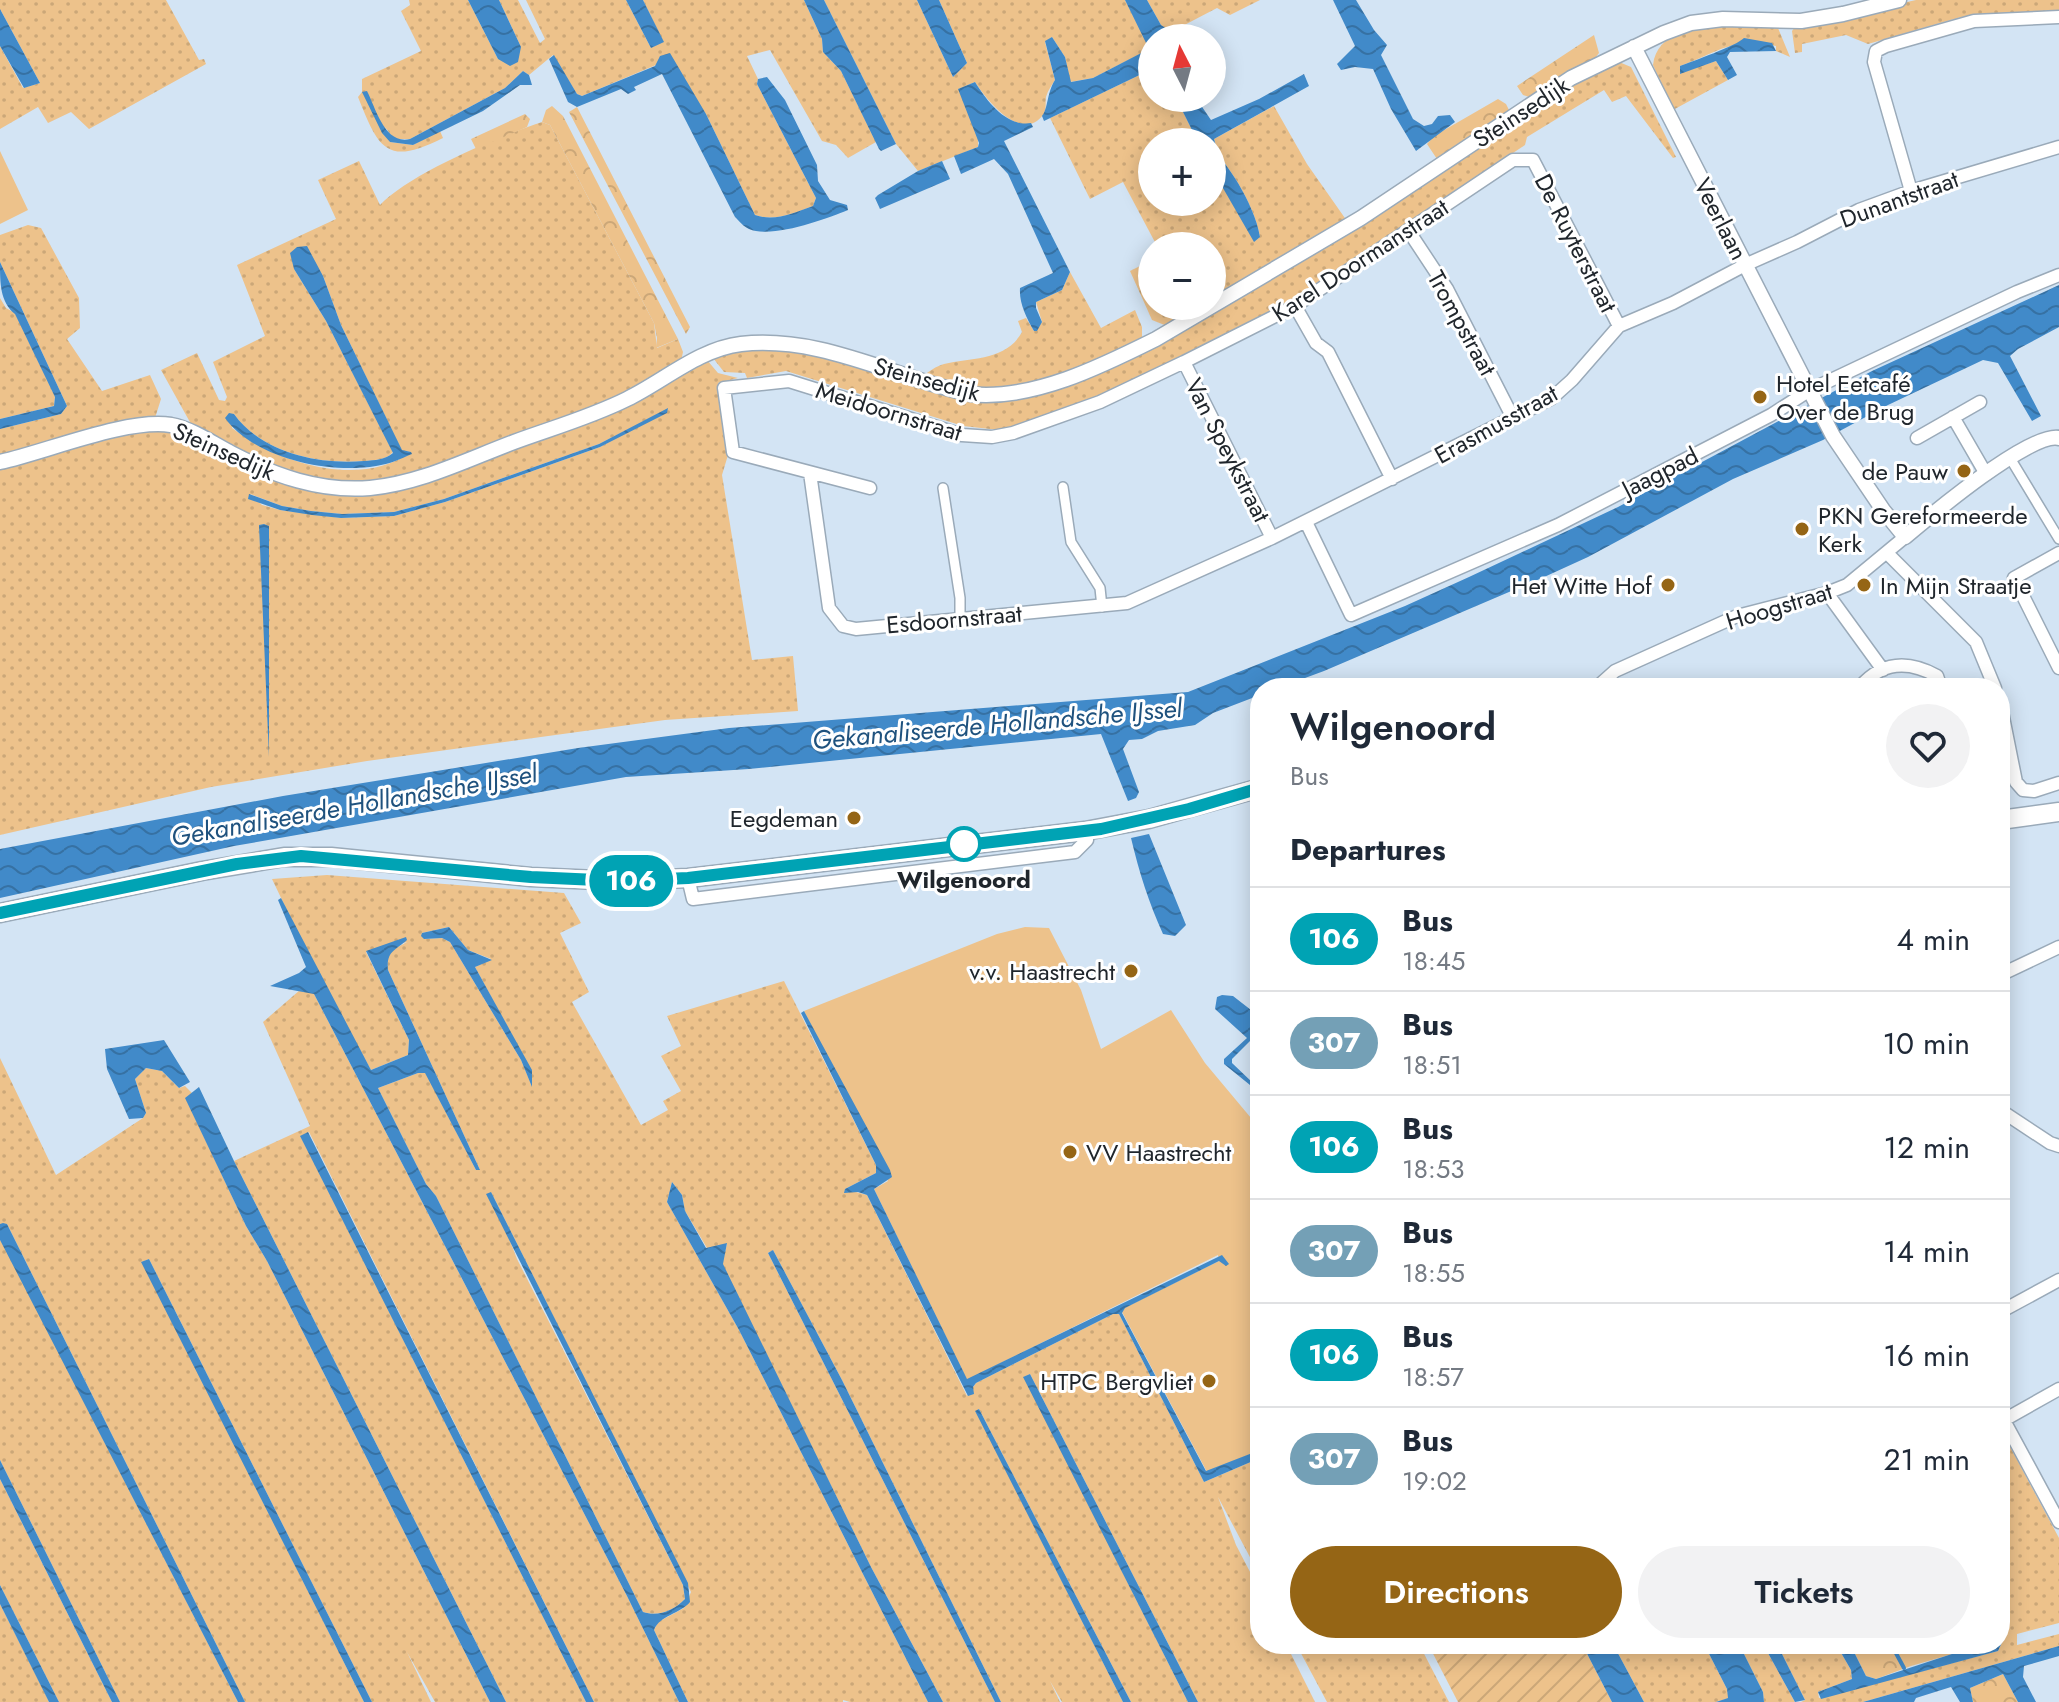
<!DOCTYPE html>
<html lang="en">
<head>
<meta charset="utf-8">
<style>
	:root { --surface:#fff; --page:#f2f2f3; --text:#1f2937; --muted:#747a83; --line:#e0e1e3; --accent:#956515 }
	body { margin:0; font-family:Jost,sans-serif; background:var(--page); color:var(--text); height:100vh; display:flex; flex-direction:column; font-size:30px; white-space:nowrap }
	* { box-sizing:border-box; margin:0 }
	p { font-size:26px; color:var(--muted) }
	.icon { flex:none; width:44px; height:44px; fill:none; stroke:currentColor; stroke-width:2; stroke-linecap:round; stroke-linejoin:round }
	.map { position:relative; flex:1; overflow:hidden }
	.details { position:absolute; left:1250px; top:678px; width:760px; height:976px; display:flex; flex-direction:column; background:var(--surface); border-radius:32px; box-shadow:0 4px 20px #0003 }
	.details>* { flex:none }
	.badge { padding:0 16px; border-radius:26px; font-size:28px; line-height:52px }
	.needle { width:52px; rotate:354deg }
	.buttons { position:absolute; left:1138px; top:24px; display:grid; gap:16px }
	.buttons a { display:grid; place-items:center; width:88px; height:88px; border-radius:50%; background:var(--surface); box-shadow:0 4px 20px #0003; font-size:40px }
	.map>.badge { position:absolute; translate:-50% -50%; box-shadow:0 0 0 4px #fff }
	h2 { padding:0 40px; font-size:30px; line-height:72px }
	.round { display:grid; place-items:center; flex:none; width:84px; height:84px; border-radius:42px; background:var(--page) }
	.head { display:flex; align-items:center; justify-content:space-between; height:136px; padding:0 40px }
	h1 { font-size:38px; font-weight:600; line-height:60px }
	.primary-button { display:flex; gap:16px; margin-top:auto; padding:16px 40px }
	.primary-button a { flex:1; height:92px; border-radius:48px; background:var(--accent); color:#fff; font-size:32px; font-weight:600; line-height:92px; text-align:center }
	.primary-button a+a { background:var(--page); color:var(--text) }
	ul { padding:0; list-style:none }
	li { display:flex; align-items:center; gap:24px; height:104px; padding:0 40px; border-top:2px solid var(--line) }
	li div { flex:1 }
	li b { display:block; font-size:30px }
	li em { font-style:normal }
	li .badge { min-width:88px; font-weight:700; text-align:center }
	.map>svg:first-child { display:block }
	.grass { fill:url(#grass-dots); fill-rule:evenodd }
	.forest { fill:url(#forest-crowns) }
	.garden { fill:url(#garden-furrows) }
	.pitch { fill:#edc28b }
	.water { fill:url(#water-waves) }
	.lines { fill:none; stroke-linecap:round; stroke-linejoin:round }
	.stream { stroke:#418ac9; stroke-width:4 }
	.pedestrian-casing { stroke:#9aaab9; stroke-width:12 }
	.minor-casing { stroke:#9aaab9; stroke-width:15 }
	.tertiary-casing { stroke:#9aaab9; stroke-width:17 }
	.primary-casing { stroke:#9aaab9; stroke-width:21 }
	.pedestrian { stroke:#fff; stroke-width:9 }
	.minor { stroke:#fff; stroke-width:12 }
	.tertiary { stroke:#fff; stroke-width:14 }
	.primary { stroke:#fff; stroke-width:18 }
	.line-casing { stroke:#fff; stroke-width:18 }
	.line { stroke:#00a3b4; stroke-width:12 }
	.poi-dot { fill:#956515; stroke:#fff; stroke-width:3 }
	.stop-dot { fill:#fff; stroke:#00a3b4; stroke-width:4 }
	.labels { text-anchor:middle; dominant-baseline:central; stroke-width:6; stroke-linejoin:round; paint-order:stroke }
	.street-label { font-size:24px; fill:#20262c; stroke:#fff }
	.poi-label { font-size:24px; fill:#20262c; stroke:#fff; text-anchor:end }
	.stop-label { font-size:24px; font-weight:bold; fill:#20262c; stroke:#fff }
	.water-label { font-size:26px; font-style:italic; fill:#1f527e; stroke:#fff }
</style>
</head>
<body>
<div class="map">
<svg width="2059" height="1702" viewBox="0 0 2059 1702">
	<defs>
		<pattern id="grass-dots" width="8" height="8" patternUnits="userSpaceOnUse" patternTransform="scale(2)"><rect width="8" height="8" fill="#edc28b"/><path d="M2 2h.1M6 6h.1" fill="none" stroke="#cba778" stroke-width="1.8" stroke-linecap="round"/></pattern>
		<pattern id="forest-crowns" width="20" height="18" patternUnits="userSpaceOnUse" patternTransform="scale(2)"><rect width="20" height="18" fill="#edc28b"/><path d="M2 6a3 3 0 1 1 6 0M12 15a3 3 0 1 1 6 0" fill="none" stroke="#cba778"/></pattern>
		<pattern id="garden-furrows" width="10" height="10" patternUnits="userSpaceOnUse" patternTransform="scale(2)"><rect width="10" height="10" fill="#edc28b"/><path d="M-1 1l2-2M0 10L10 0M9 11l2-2" fill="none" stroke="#cba778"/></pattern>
		<pattern id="water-waves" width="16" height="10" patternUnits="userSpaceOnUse" patternTransform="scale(2)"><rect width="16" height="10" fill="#418ac9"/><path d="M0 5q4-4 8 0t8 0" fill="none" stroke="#3671a3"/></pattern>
	</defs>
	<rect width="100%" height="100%" fill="#d3e4f4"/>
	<path class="grass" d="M0 0H166L199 60 204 59 206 64 89 129 71 112 48 123 38 107 0 129V46L23 88 40 83 0 9Z
		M409 0H468L498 59 521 47 499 0H518L540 43 545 39 526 0H626L651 48 663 41 643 0H804L822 39 823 52 841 71 876 142 848 158 836 145 822 141 770 50 747 56 758 79 757 84 816 198 813 206C794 213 775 222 755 215L706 114 656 65 582 96 577 94 553 55 529 75 523 71 505 88 410 139H394L385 127 390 142 413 145 440 131 443 138C387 166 379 150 358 97L362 92V79L421 51 401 11 410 5Z
		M824 0H917L953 77 967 63 939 0H1125L1150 49 1093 78 1070 82 1065 57 1052 37 1045 42 1055 80C1052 85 1048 90 1046 97 1045 103 1047 110 1043 115 1021 144 986 99 975 82L959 89 978 135V147L918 171 896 144Z
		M1147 0H1260L1230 15 1217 8 1171 32 1161 25Z
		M1916 0H2059V10L1961 17 1868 44 1846 35 1802 44V52L1795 53 1792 31 1795 27Z
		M1724 24 1778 28 1790 57 1776 51V46C1734 36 1718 52 1680 66V73L1716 61 1728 80 1673 110 1653 65C1657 31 1696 28 1724 24Z
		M1619 62 1631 67 1676 157 1673 158 1626 96 1612 102 1604 90 1527 137 1525 145 1294 299 1095 400 1026 425 999 430 963 426 786 371 747 378 745 373 724 372 713 358 741 349H797L970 398 1125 358 1549 96Z
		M1152 69V98H1176L1198 142H1152V202H1212V169L1260 237C1257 219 1248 200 1238 183 1229 168 1218 157 1214 139L1274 106 1307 164 1347 221 1212 301V246H1157L1123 182 1090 199 1050 118Z
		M542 122 550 125 654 323 657 348 678 339 683 352 681 361 616 400 427 472 367 483 332 482 277 470 191 424 161 370 197 353 219 400 225 401 227 397 213 362 265 336 237 265 336 219 318 180 359 161 380 205C410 173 500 136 542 122ZM294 269 323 276 341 325 402 451 411 452C360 489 278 463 232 428L234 414C262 453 319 465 365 461 376 460 386 460 393 452L326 321Z
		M28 225 41 228 79 298 80 328 67 339 102 391 150 375 161 399 155 418 0 458V429L61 414 67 406 0 262V235Z
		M1152 260V306H1204L1167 326 1152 320 1130 271Z
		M1070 272 1101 328 1135 310 1142 327V339C1090 364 1030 396 970 388 954 386 937 380 922 376 929 372 936 366 944 364 972 357 1006 361 1022 332L1018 321 1026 318 1034 331 1042 322 1036 302 1062 290Z
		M0 298 6 308 15 313 55 396 54 406 0 419Z
		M707 360 718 373 738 378 718 383 728 455 722 475 752 660 793 656 798 711 665 720 367 761 211 787 0 835V467L135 430 176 431 260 473 390 490ZM668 409 600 447 445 502 394 516 341 518 280 510 262 505 250 494 282 506 311 511 342 514 394 512 444 499 599 444Z
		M327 875 564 893 581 923 560 933 589 992 572 1002 641 1125 668 1110 663 1101 681 1091 661 1056 681 1046 667 1016 784 981 876 1165V1173L845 1189 867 1195 967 1396 976 1383 1113 1314H1119L1204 1482 1260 1458V1576L1218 1497 1236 1545 1260 1591V1644H1286L1315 1702H1198L1030 1374 1024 1377 1188 1702H1131L979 1409 976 1411 1123 1702H1062L1050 1681 1060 1702H1001L842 1380 773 1250 768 1253 995 1702H943L871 1567 722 1264 727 1244 707 1248 685 1211 682 1195 672 1182 667 1202 739 1330 928 1702H850L843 1700V1702H688L654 1630 658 1622 684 1608 691 1592 491 1192 517 1259 683 1585 685 1599C673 1611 658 1617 643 1612L436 1196 426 1184 378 1088 418 1073 425 1072 476 1170H480L388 970 387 960 390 951 407 942 366 952 409 1040 408 1055 371 1070 314 967 272 879ZM449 927 468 950 491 959 475 967 531 1070V1084L521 1060 450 942 442 938 424 939 422 933Z
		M300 990 314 994 627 1596 679 1702H594L309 1132 301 1137 586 1702H506L234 1161 310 1126 263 1022Z
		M0 1058 56 1175 143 1118 146 1113 135 1079 146 1068 162 1071 179 1088 185 1086 192 1093 186 1099 246 1226 267 1261 490 1702H435L407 1652 431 1702H372L149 1259 142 1262 364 1702H245L7 1224H0Z
		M0 1240 3 1244 238 1702H120L0 1460Z
		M2000 1428 2059 1538V1623L2017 1634V1645L2059 1634V1646L1863 1702H1801L1805 1700 1777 1644H1836L1851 1670 1852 1679 1818 1692 1819 1698 1998 1651 2003 1640 2000 1626Z
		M0 1479 112 1702H59L0 1585Z
		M0 1604 43 1689 49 1702H0Z
		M1296 1644H1419L1449 1702H1327Z
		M1613 1644H1704L1727 1689 1729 1698 1716 1702H1644Z
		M1739 1644H1763L1795 1702H1764L1763 1692Z"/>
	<path class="forest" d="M1594 35 1599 53 1595 58 1529 97 1523 95 1517 86Z
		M1498 99 1506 104 1510 112 1439 162 1427 144 1434 136Z
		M552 106 563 116 678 339 656 348 657 338 654 323 550 125 542 122 546 110Z
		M577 107 690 327 686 334 569 112Z
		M525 114 530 119 527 127 476 149 471 139Z
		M1850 1644H1987L1911 1666 1876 1679 1866 1676Z
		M2003 1674 2018 1702H1973L1970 1688Z"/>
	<path class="garden" d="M1428 1644H1582L1612 1702H1458Z"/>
	<path class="pitch" d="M0 151 28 210 0 224Z
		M1025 927 1049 928 1081 990 1101 1049 1171 1010 1205 1063 1251 1118 1260 1134V1450L1207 1472 1122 1312 1124 1308 1219 1261 1218 1255 967 1380 874 1189 888 1181 804 1011 997 934Z"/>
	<path class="water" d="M468 0H499L521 47 518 62 510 66 498 59Z
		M626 0H643L664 42 651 48Z
		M804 0H824L896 144 881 151 879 149 841 71 823 52 822 39Z
		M917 0H939L967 63 953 77Z
		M1125 0H1147L1161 25 1173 33 1176 38H1152V69L1044 121 1042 116C1048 109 1047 92 1055 80L1045 41 1052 37 1065 57 1071 82 1093 78 1149 49Z
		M1333 0H1356L1374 30 1387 45 1381 55 1413 119 1424 126 1432 124 1438 116 1450 115 1455 122 1416 151 1391 109 1373 69 1355 67 1341 70 1337 64 1355 46Z
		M0 9 40 83 24 88 0 46Z
		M1744 38 1772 43 1776 51 1730 52 1727 57 1737 75 1728 80 1716 61 1680 74V66C1693 61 1736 46 1744 38Z
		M670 53 706 114 755 215C775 222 793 213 813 206L816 198 757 84 758 79 767 77 785 100 817 165 818 181 830 200 847 205 848 210C826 219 772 239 749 229 744 227 739 221 735 217L662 74 634 87 636 90 628 94 621 89 577 107 568 102 549 59 554 55 577 94 582 96 655 66 660 56Z
		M523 71 529 75 532 85H520L483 111 413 145 390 142 382 133 362 92 367 91C376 109 385 145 410 139L505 88Z
		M1304 74 1309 86 1214 139C1218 157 1229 168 1238 183 1248 200 1257 219 1260 237L1254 242 1212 169V142H1198L1176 98H1196L1211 120 1259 99Z
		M975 82C987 101 1006 127 1031 123L1033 127 1004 141 1070 272 1062 290 1036 302V308L1042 322 1037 331H1034C1026 317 1019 303 1020 288L1053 273 1008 174 994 159 961 174 954 156 978 147 979 143 958 89Z
		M942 161 950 179 880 209 875 198 878 195 918 171Z
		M307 246 323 276 341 325 402 450 411 452 412 454C400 459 390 464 376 466 329 474 255 459 225 418L229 413 234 414C262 453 319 465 364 461 375 460 385 460 393 453L326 321 294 269 290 253 297 247Z
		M0 262 67 406 61 414 0 429V419L54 406 55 397 15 314C0 302 0 283 0 262Z
		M2059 285V327L2018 349 2010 356 2041 416 2032 421 1998 363 1983 360 1888 405 1823 440 1733 479 1588 557 1542 578 1324 671 1278 688H1260V695L1213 713 1195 725 1158 731 1142 739 1129 740 1123 749 1139 792 1136 798 1128 801 1101 734 749 769 626 777 234 846 0 898V849L283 796 578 748 729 728 1188 692 1405 606 1469 577 1618 507 1872 371Z
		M668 408 667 413 600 447 445 502 394 516 341 518 312 515 280 510 248 499 249 494 282 506 311 511 342 514 394 512 444 499 599 444Z
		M264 524 269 526V757L259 525Z
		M1149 834 1186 925 1175 936 1163 934C1149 903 1139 872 1131 838Z
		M281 898 371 1070 408 1055 409 1040 366 951 406 937 407 940C396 950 386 951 388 970L480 1170H476L425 1073H418L378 1088 426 1184 436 1196 643 1612C658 1617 673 1611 685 1599L683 1585 486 1194 491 1192 688 1583 690 1602C680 1614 660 1615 654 1630L688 1702H679L627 1596 314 994 270 986 299 973 306 967 278 900Z
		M449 927 468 950 492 960 475 967 532 1070V1087L521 1060 450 942 442 938 424 939 421 936 422 933Z
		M1222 995 1233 996 1260 1017V1047L1254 1040 1250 1041 1232 1059V1063L1253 1083 1250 1085 1224 1064V1059L1247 1038 1215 1009 1217 997Z
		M804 1011 890 1170 892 1177 874 1189 967 1379 1222 1255 1229 1264 1226 1266 1219 1261 1125 1308 1122 1313 1206 1471 1260 1450V1458L1204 1482 1119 1314H1113L976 1383 973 1387 974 1394 968 1396 867 1195 858 1192 844 1193 845 1189 876 1173V1165L801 1013Z
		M164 1040 190 1082 179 1088 162 1071 146 1068 135 1079 146 1113 143 1118 129 1119 107 1069 105 1049Z
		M199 1087 234 1161 506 1702H490L267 1261 246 1226 185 1098Z
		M308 1132 594 1702H586L300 1136Z
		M672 1182 682 1195 685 1211 706 1248 727 1243 723 1264 871 1567 943 1702H928L739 1330 667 1202Z
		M3 1223 7 1224 245 1702H238L0 1240V1224Z
		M773 1250 842 1380 1001 1702H995L768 1253Z
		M149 1259 372 1702H364L141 1262Z
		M1030 1374 1198 1702H1188L1023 1377Z
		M979 1409 1131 1702H1123L975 1411Z
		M0 1460 120 1702H112L0 1479Z
		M0 1585 59 1702H49L0 1604Z
		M2000 1626 2003 1640 1998 1651 1821 1699 1818 1692 1852 1679 1851 1670 1836 1644H1850L1866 1676 1876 1679 1964 1650 1987 1644H2000Z
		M1582 1644H1613L1644 1702H1612Z
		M1704 1644H1739L1763 1692 1764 1702H1716L1728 1698 1727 1689Z
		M1763 1644H1777L1805 1700 1795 1702Z
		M2059 1646V1656L2024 1666 2023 1677 2036 1702H2018L2003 1674 1970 1688 1973 1702H1960L1951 1687 1916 1698 1914 1702H1863Z"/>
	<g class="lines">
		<path class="stream" d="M1891 1644 1904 1668"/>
		<g class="pedestrian-casing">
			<path id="pedestrian" d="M2010 458 2059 539
				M1063 487 1071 542 1100 588 1102 607
				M943 488 960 598V618"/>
		</g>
		<g class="minor-casing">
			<path id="minor" d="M1911 191 1874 62 1876 51 1886 46 1974 21 2059 17
				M1408 230 1447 289 1513 418
				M1295 306 1316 343 1328 352 1392 479
				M1184 362 1272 538
				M1953 417 1986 474
				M1917 438 1980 402
				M810 473 829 608 843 626 856 629 1127 603 1272 538 1552 398 1572 380 1619 326 1673 303 1745 265 1797 242 1859 210 1911 191 2059 147
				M870 488 733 452 724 388 789 381 962 435 992 437 1013 433 1100 402 1184 362 1295 306 1513 160H1533L1619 326
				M1306 522 1351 615 1558 525 1771 415 1810 390 2017 292 2059 275
				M1887 553 1976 642 1995 688
				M2059 553 2014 578 2059 668
				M1827 593 1883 670
				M1596 688 1615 671 1737 616 1827 593 1847 585 1905 537
				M1859 688C1882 661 1908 660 1937 676L1941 688
				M2000 702 2016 782 2023 790 2034 791 2059 783
				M688 878 693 899 1075 852 1087 840 1085 831
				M2000 975 2059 947
				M2000 1110 2050 1143 2059 1146
				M2000 1312 2059 1280
				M2000 1413 2059 1522
				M2004 1420 2059 1389"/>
		</g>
		<g class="tertiary-casing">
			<path id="tertiary" d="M1634 47 1833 436 1883 510 1905 537C1930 516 2031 431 2059 438
				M0 462C46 452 127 418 171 425 192 429 212 443 231 453 275 476 320 492 370 488 421 483 466 460 514 442 552 428 591 417 627 399 664 381 699 349 741 344 821 335 895 378 970 394 1032 401 1102 366 1156 339L1361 218 1571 78 1664 33 1691 23 1723 19 1801 21 1843 14 1899 0"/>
		</g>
		<g class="primary-casing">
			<path id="primary" d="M2000 820 2059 812
				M0 913 202 871 284 857H331L531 877 619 881 688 878 1085 831 1149 819 1260 788"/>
		</g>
		<use href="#pedestrian" class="pedestrian"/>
		<use href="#minor" class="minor"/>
		<use href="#tertiary" class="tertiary"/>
		<use href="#primary" class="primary"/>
	</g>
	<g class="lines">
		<g class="line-casing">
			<path id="line" d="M0 913 237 864 301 856 531 877 619 881 688 878 1101 829 1189 809 1260 788"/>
		</g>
		<use href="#line" class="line"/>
	</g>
	<g class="poi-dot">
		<circle cx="1760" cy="397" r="8"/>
		<circle cx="1964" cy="471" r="8"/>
		<circle cx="1802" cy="529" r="8"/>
		<circle cx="1668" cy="585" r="8"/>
		<circle cx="1864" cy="585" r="8"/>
		<circle cx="854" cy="818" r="8"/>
		<circle cx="1131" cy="971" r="8"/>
		<circle cx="1070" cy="1152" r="8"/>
		<circle cx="1209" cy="1381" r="8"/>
	</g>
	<circle class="stop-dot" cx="964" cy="844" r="16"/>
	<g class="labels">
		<g class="street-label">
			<text transform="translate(1521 112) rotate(-33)">Steinsedijk</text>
			<text transform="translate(1899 199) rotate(-20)">Dunantstraat</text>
			<text transform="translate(1721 219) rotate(63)">Veerlaan</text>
			<text transform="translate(1576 243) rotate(63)">De Ruyterstraat</text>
			<text transform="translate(1360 260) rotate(-33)">Karel Doormanstraat</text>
			<text transform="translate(1462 323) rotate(61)">Trompstraat</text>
			<text transform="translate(927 379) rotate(15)">Steinsedijk</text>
			<text transform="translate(889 411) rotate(17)">Meidoornstraat</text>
			<text transform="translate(1496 424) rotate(-29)">Erasmusstraat</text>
			<text transform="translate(1228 450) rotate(63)">Van Speykstraat</text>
			<text transform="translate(224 451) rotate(24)">Steinsedijk</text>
			<text transform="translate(1660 472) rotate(-27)">Jaagpad</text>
			<text transform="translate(1779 606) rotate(-17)">Hoogstraat</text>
			<text transform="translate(954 619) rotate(-5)">Esdoornstraat</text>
		</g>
		<g class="poi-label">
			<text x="1776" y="383" text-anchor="start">Hotel Eetcafé<tspan x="1776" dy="28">Over de Brug</tspan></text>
			<text x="1948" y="471">de Pauw</text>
			<text x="1818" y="515" text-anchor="start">PKN Gereformeerde<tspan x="1818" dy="28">Kerk</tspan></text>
			<text x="1652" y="585">Het Witte Hof</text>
			<text x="1880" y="585" text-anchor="start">In Mijn Straatje</text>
			<text x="838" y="818">Eegdeman</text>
			<text x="1115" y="971">v.v. Haastrecht</text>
			<text x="1086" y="1152" text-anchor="start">VV Haastrecht</text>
			<text x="1193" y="1381">HTPC Bergvliet</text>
		</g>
		<g class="stop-label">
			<text x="964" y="879">Wilgenoord</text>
		</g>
		<g class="water-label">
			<text transform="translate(997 724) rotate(-5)">Gekanaliseerde Hollandsche IJssel</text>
			<text transform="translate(354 805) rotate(-10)">Gekanaliseerde Hollandsche IJssel</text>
		</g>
	</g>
</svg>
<div class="buttons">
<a><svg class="needle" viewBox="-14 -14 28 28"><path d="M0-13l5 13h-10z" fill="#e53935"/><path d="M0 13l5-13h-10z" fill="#747a83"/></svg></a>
<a>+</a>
<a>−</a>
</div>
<b class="badge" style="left:631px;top:881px;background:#00a3b4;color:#fff">106</b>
<section class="details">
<div class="head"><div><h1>Wilgenoord</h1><p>Bus</p></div><a class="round"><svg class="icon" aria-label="heart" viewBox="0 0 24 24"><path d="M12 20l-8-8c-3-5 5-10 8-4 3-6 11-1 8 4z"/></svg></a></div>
<h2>Departures</h2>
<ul>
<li><span class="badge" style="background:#00a3b4;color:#fff">106</span><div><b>Bus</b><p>18:45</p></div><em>4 min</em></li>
<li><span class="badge" style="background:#74a0b6;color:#fff">307</span><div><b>Bus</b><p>18:51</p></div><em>10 min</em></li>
<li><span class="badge" style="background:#00a3b4;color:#fff">106</span><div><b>Bus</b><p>18:53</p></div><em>12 min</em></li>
<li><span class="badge" style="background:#74a0b6;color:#fff">307</span><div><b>Bus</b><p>18:55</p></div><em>14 min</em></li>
<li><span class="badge" style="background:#00a3b4;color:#fff">106</span><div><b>Bus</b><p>18:57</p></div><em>16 min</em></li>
<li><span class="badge" style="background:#74a0b6;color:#fff">307</span><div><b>Bus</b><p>19:02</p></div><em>21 min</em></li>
</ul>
<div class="primary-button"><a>Directions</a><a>Tickets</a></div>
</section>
</div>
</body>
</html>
